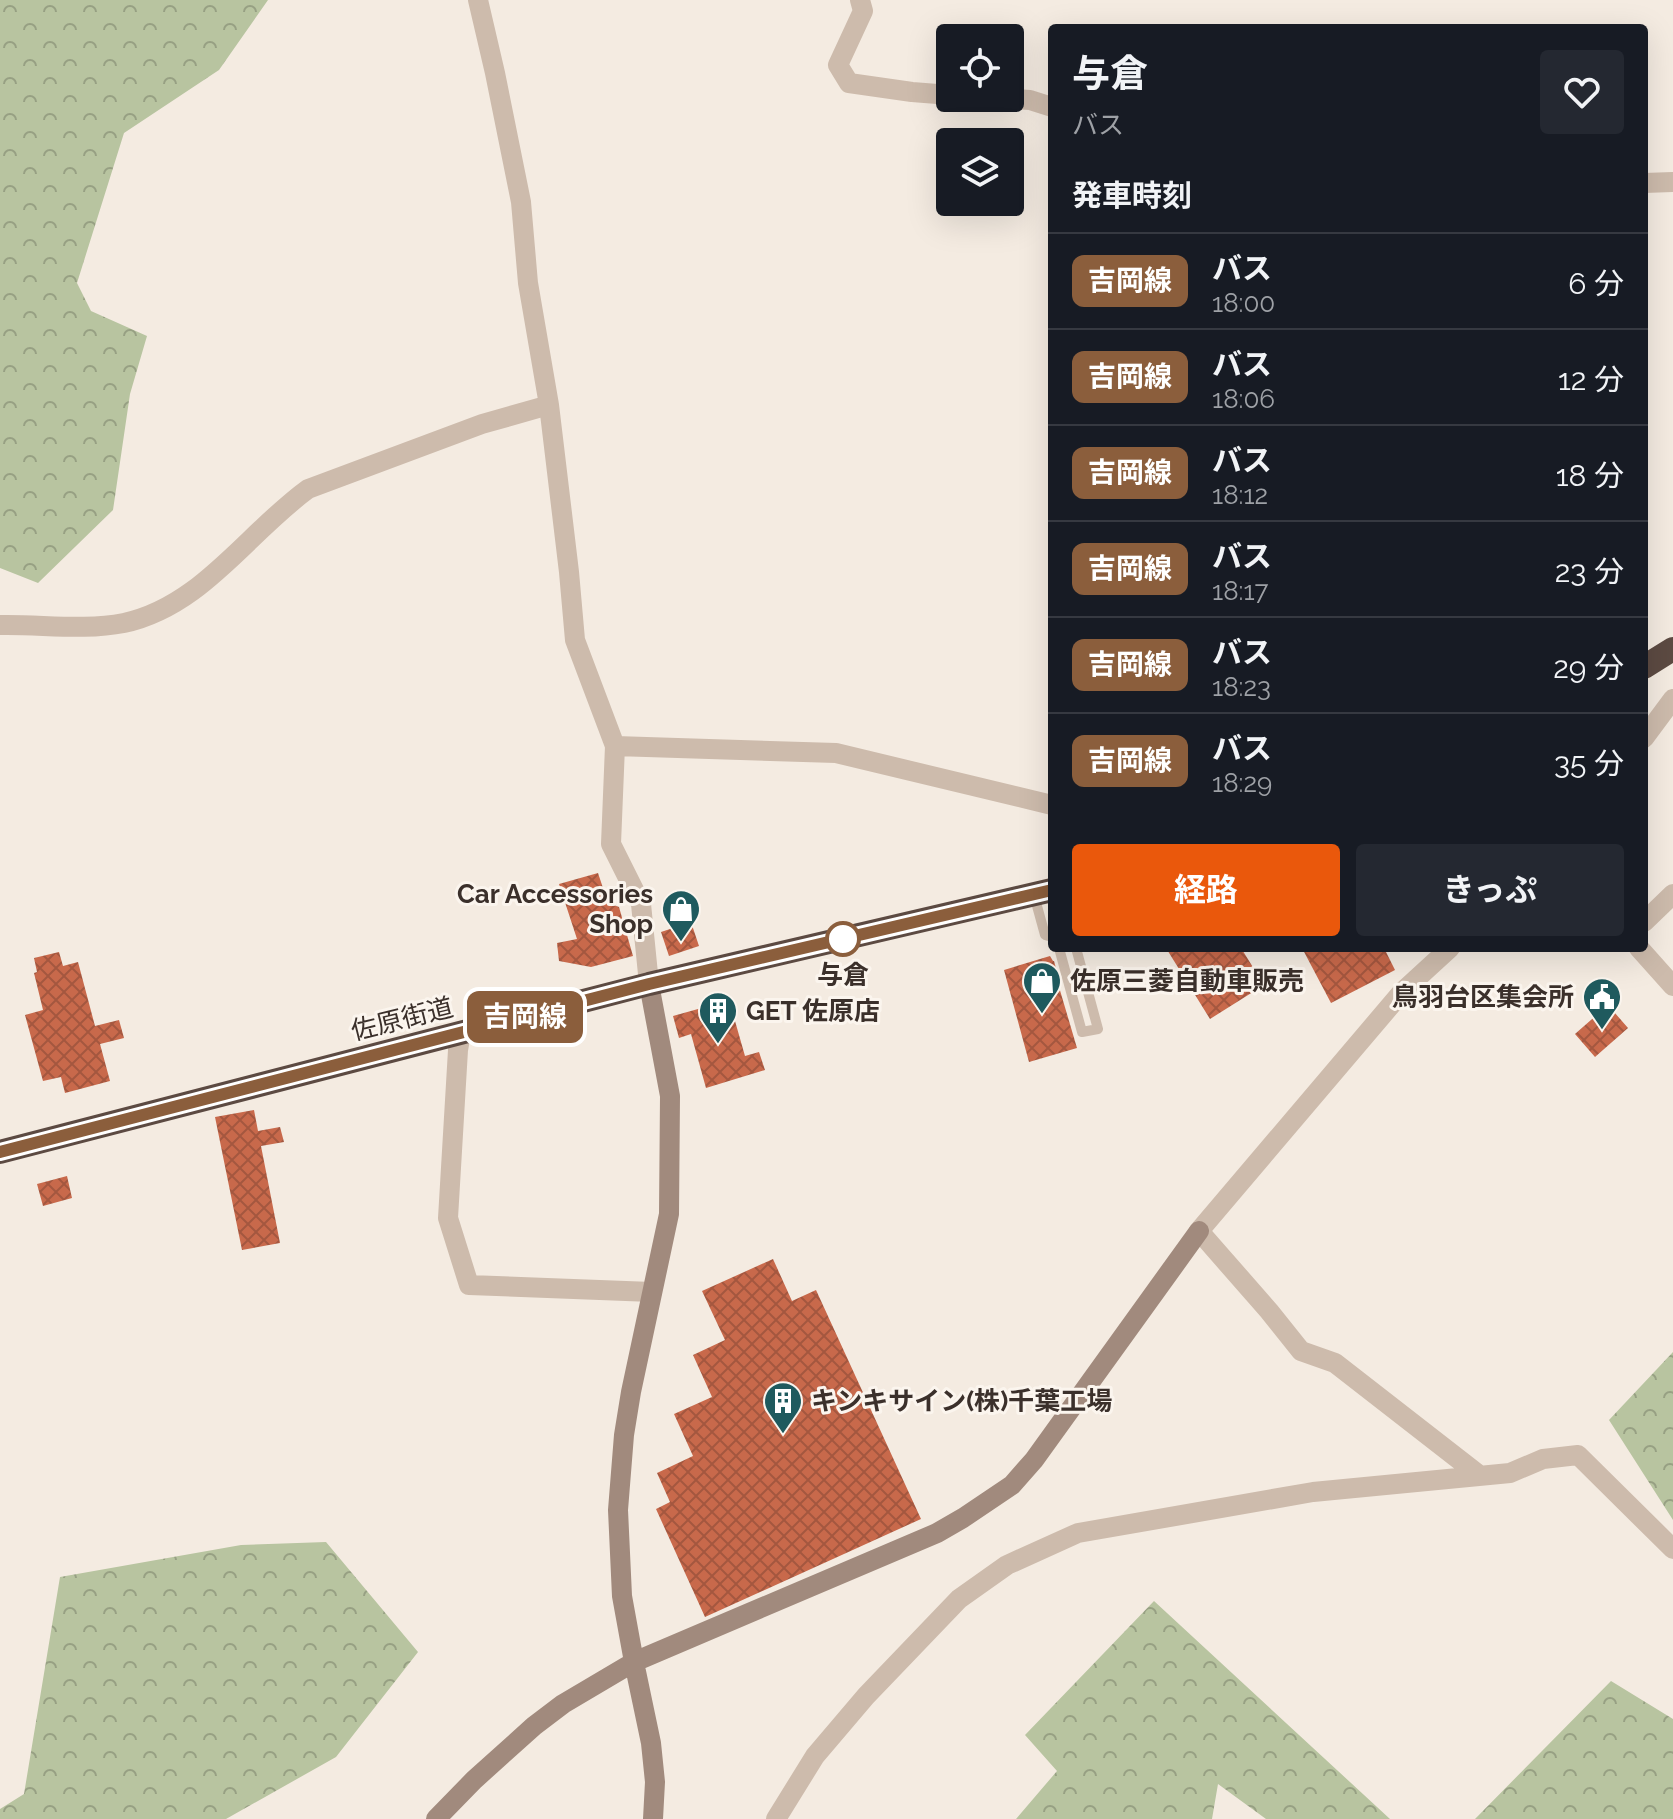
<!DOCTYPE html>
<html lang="ja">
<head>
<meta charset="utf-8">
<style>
	:root { --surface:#171b24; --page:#242831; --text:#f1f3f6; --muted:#9ea1a6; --line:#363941; --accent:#ea580c }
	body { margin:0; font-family:Raleway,"Noto Sans JP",sans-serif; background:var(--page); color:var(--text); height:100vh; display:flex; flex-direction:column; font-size:30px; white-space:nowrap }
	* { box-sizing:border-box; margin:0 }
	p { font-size:26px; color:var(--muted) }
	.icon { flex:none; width:44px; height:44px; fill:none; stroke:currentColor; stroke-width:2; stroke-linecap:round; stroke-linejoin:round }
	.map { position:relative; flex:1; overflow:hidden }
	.drawer { position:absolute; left:1048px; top:24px; width:600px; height:928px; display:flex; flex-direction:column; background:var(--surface); border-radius:8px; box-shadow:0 8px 32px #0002 }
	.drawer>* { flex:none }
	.badge { padding:0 16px; border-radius:12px; font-size:28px; line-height:52px }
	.buttons { position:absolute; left:936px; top:24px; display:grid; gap:16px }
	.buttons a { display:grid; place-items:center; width:88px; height:88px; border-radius:8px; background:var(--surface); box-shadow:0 8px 32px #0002; font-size:40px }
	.map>.badge { position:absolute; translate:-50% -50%; box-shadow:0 0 0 4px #fff }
	h2 { padding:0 24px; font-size:30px; line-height:72px }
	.round { display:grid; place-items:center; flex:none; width:84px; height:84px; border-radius:8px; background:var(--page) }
	.summary { display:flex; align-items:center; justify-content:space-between; height:136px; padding:0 24px }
	h1 { font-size:38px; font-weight:700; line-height:60px }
	.primary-button { display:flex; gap:16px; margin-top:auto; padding:16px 24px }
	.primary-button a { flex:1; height:92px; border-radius:8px; background:var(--accent); color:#fff; font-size:32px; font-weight:700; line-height:92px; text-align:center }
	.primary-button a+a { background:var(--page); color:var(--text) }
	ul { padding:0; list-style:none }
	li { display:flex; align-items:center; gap:24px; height:96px; padding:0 24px; border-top:2px solid var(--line) }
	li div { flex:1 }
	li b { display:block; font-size:30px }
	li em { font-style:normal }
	li .badge { min-width:88px; font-weight:700; text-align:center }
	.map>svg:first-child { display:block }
	.forest { fill:url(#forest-crowns) }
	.building { fill:url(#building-cross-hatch) }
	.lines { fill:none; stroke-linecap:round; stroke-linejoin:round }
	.lane { stroke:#cdbbac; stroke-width:10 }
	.street { stroke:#cdbbac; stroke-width:20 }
	.secondary { stroke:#a18a7d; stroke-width:20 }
	.highway { stroke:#5c4a42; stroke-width:24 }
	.line-casing { stroke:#fff; stroke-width:18 }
	.line { stroke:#8b5e3c; stroke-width:12 }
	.stop-dot { fill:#fff; stroke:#8b5e3c; stroke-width:4 }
	.labels { text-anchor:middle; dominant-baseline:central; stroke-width:6; stroke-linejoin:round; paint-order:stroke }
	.poi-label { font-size:26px; font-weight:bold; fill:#3b302b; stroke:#fbf5ee; text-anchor:start }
	.stop-label { font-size:26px; font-weight:bold; fill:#3b302b; stroke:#fbf5ee }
	.street-label { font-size:26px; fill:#3b302b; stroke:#fbf5ee }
</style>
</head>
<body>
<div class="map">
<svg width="1673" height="1819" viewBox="0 0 1673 1819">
	<defs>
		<pattern id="forest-crowns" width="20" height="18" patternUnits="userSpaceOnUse" patternTransform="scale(2)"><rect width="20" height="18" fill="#b8c4a0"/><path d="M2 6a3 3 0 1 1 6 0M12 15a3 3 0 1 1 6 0" fill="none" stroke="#97a083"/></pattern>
		<pattern id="building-cross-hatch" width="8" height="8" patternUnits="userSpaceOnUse" patternTransform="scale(2)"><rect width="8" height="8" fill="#c8694b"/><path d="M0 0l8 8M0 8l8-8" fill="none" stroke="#a4573f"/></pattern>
	</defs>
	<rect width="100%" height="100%" fill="#f4ebe1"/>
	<path class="forest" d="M0 0H268L219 70 124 133 77 283 91 311 147 336 130 394 113 510 38 583 0 568Z
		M1673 1352V1520L1609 1420Z
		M326 1542 418 1652 336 1757 226 1819H0V1809L24 1794 60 1577 241 1545Z
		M1154 1601 1390 1819H1266L1218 1784 1212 1819H1016L1057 1771 1025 1735Z
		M1611 1681 1673 1719V1819H1475Z"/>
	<path class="building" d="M598 873 608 903 619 907 633 956 591 967 559 961 557 943 577 939 559 884Z
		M691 922 699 946 669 956 661 932Z
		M1166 948H1241L1264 985 1210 1019Z
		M1302 948H1384L1395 970 1331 1003Z
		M59 952 63 966 78 962 95 1026 119 1020 124 1038 100 1044 110 1081 65 1093 61 1077 43 1081 25 1015 43 1010 34 973 37 972 34 958Z
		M1050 956 1053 961H1054L1061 986 1059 987 1077 1048 1029 1062 1004 970Z
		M723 1002 731 1007 745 1056 759 1052 765 1070 706 1088 691 1034 679 1038 673 1016Z
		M1608 1005 1628 1028 1595 1057 1575 1034Z
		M254 1110 258 1131 280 1127 284 1142 261 1146 280 1243 242 1250 215 1117Z
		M67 1176 72 1198 43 1206 37 1184Z
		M773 1259 792 1301 816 1290 921 1519 705 1617 656 1509 670 1502 657 1473 693 1456 674 1414 712 1397 693 1355 725 1340 702 1291Z"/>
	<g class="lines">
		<path class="lane" d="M1034 895 1045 935 1052 937
			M1059 948 1082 1032 1098 1029 1076 948"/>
		<path class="street" d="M478 0 495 73 521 202 528 283 549 405 569 572 575 640 615 746 611 844 641 904 649 984
			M860 0 863 11 838 65 849 83 912 92 950 95
			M998 98 1030 100 1052 107
			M1644 183 1673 182
			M0 625C41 624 84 631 124 623 202 606 246 534 308 489L482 424 549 405
			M1644 738 1673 699
			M615 746 836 753 1052 805
			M1644 922 1673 894
			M1450 948 1402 992 1199 1231 1269 1311 1301 1351 1335 1363 1479 1475
			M1639 948 1673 986
			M461 1033 458 1050 448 1218 469 1285 652 1292
			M776 1819 815 1756 866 1696 959 1599 1007 1565 1078 1533 1313 1492 1510 1473 1543 1459 1578 1455 1673 1549"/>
		<path class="secondary" d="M649 984 670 1096 669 1214 631 1392 624 1435 618 1510 622 1596 634 1662 651 1743 655 1782 653 1819
			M436 1819 474 1780 534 1726 563 1704 634 1662 937 1533 963 1518 1012 1485 1034 1460 1199 1231"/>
		<path class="highway" d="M1644 667 1673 649
			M0 1152 649 984 1052 890"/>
	</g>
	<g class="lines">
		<g class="line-casing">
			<path id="line" d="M0 1152 649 984 1052 890"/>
		</g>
		<use href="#line" class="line"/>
	</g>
	<defs>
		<g id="shop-pin" transform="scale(2)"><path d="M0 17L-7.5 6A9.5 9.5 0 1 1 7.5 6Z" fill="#1f5a5e" stroke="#fbf5ee"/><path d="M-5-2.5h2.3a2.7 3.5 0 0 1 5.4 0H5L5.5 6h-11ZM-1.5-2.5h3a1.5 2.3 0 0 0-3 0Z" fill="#fff"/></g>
		<g id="civic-pin" transform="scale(2)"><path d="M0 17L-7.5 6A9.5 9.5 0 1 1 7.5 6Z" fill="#1f5a5e" stroke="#fbf5ee"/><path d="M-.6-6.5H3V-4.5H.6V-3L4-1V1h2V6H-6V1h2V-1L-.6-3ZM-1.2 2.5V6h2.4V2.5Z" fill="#fff"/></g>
		<g id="building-pin" transform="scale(2)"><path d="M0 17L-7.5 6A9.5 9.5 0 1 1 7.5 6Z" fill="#1f5a5e" stroke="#fbf5ee"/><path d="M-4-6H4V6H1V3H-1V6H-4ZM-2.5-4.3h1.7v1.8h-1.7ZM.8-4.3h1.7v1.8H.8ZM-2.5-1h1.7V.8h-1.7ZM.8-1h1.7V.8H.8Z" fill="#fff"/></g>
	</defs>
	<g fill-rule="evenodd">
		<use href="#shop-pin" x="681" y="909"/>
		<use href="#shop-pin" x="1042" y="981"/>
		<use href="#civic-pin" x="1602" y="997"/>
		<use href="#building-pin" x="718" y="1011"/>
		<use href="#building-pin" x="783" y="1401"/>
	</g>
	<circle class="stop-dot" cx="843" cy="939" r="16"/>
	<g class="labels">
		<g class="poi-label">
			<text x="653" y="894" text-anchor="end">Car Accessories<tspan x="653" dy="30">Shop</tspan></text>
			<text x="1070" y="981">佐原三菱自動車販売</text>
			<text x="1574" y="997" text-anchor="end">鳥羽台区集会所</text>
			<text x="746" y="1011">GET 佐原店</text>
			<text x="811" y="1401">キンキサイン(株)千葉工場</text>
		</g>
		<g class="stop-label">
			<text x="843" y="975">与倉</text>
		</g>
		<g class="street-label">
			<text transform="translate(402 1019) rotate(-14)">佐原街道</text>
		</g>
	</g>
</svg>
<div class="buttons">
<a><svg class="icon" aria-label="locate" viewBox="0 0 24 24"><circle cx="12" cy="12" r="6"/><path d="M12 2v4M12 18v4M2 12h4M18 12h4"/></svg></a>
<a><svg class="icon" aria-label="layers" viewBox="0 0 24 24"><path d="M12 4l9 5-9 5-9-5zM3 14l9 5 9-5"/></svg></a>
</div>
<b class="badge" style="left:525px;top:1017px;background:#8b5e3c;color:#fff">吉岡線</b>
<section class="drawer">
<div class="summary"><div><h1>与倉</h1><p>バス</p></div><a class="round"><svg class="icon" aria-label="heart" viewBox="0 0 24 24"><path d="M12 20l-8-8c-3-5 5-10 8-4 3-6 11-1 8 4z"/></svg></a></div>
<h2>発車時刻</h2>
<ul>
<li><span class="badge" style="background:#8b5e3c;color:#fff">吉岡線</span><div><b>バス</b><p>18:00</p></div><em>6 分</em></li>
<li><span class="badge" style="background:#8b5e3c;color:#fff">吉岡線</span><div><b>バス</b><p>18:06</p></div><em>12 分</em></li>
<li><span class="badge" style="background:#8b5e3c;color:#fff">吉岡線</span><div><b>バス</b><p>18:12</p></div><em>18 分</em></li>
<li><span class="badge" style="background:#8b5e3c;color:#fff">吉岡線</span><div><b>バス</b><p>18:17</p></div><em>23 分</em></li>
<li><span class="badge" style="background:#8b5e3c;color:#fff">吉岡線</span><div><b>バス</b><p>18:23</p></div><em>29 分</em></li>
<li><span class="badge" style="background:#8b5e3c;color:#fff">吉岡線</span><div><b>バス</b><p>18:29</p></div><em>35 分</em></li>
</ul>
<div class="primary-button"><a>経路</a><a>きっぷ</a></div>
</section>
</div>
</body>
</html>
